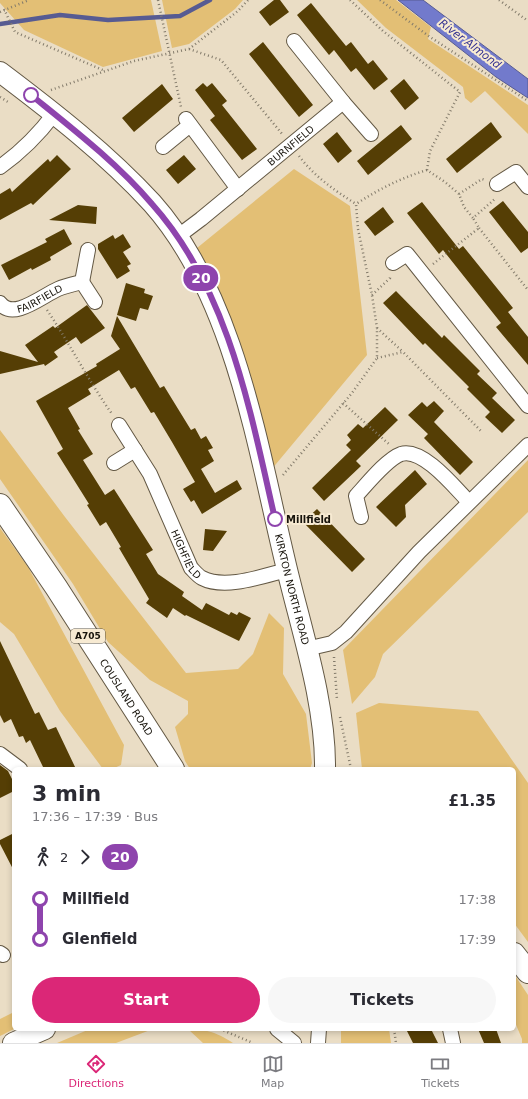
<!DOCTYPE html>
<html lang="en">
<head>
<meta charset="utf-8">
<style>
	:root { --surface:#fff; --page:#f7f7f7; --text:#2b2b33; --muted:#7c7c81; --line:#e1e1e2; --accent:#db2777 }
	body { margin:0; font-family:"DejaVu Sans",sans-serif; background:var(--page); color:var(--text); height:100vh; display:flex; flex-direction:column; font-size:15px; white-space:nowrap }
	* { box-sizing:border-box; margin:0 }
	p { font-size:13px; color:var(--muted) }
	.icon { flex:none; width:22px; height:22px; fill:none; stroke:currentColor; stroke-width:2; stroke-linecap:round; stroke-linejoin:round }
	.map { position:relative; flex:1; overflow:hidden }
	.details { position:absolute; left:12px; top:767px; width:504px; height:264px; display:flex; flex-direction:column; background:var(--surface); border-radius:6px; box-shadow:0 2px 6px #0003 }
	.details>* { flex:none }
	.badge { padding:0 8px; border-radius:13px; font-size:14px; line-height:26px }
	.map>.badge { position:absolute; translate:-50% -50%; box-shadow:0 0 0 2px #fff }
	.legs { display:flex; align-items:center; gap:6px; height:44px; padding:0 20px; font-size:13px }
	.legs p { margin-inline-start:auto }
	.head { display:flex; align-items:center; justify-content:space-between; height:68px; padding:0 20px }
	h1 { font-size:22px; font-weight:700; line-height:30px }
	.primary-button { display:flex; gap:8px; margin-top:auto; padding:8px 20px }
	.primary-button a { flex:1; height:46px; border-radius:24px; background:var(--accent); color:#fff; font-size:16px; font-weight:700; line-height:46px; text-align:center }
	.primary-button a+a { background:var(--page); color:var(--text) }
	ul { padding:0 20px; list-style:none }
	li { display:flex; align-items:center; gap:14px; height:40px; font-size:15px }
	li i { display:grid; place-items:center; width:6px; height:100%; margin:0 5px; background:currentColor }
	li i::after { content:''; width:10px; height:10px; margin:-5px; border:3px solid; border-radius:50%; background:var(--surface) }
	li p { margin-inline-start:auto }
	li:first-child i { background:linear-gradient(#0000 50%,currentColor 0) }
	li:last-child i { background:linear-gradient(currentColor 50%,#0000 0) }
	.dock { display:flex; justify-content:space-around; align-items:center; height:56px; border-top:1px solid var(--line); background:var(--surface); font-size:11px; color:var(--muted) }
	.dock a { display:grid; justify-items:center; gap:2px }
	.dock .on { color:var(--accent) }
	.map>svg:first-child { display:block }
	.green { fill:#e3bf75 }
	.water { fill:#727acc; stroke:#575b92 }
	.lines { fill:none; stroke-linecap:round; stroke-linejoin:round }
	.stream { stroke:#575b92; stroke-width:4.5 }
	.building { fill:#553e05 }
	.street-casing { stroke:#635844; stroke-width:16 }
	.secondary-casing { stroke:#635844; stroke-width:22 }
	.primary-casing { stroke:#635844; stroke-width:24 }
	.path { stroke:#837b6b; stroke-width:2.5; stroke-dasharray:1 3; stroke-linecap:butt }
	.street { stroke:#fff; stroke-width:14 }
	.secondary { stroke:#fff; stroke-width:20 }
	.primary { stroke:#fff; stroke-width:22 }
	.line-1-casing { stroke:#fff; stroke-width:9 }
	.line-1 { stroke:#8e44ad; stroke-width:6 }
	.stop-1-dot { fill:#fff; stroke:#8e44ad; stroke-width:2 }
	.labels { text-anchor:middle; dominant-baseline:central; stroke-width:4; stroke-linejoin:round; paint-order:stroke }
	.shield { fill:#f7ead2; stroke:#5b5447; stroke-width:1 }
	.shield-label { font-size:9px; font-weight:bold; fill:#18140c }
	.street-label { font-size:10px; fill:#18140c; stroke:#f7ead2 }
	.stop-label { font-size:10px; font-weight:bold; fill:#18140c; stroke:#f7ead2; text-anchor:start }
	.water-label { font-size:11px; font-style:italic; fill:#333091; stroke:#f7ead2 }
</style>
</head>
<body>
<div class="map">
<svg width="528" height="1043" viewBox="0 0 528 1043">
	<rect width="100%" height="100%" fill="#eaddc5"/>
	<path class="green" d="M0 0H151L162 51 103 67 24 30 0 3Z
		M162 0H243L235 9 189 44 172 48Z
		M357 0H396L431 27 428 39 528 105V134L485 91 471 103 465 98 463 87 386 28Z
		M294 169 350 206 367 355 271 470 247 371 222 300 197 248Z
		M0 430 65 517 186 673 238 669 253 654 269 613 284 628 283 674 306 714 312 763 310 769H190L185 761 175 727 188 714V701L150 680 108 642 73 584 0 479Z
		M528 460V512L383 654 375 677 352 704 343 650Z
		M0 528 28 567 124 745 121 765 112 769H103L60 711 14 634 0 622Z
		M379 703 478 711 528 783V942L514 923V769H362L356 713Z
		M514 974 528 995V1043H522V1039L514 1020Z
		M14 1012V1029L0 1036V1019Z
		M90 1029H153L116 1043H57Z
		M183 1029C204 1029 215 1031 233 1043H203L189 1030Z
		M341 1029H389L391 1043H341Z"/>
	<path class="water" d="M398 0H423L528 79V98L496 77Z"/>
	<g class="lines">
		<path class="stream" d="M0 24 60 15 108 20 180 16 210 0"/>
	</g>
	<path class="building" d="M274 0H280L289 12 270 26 259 12Z
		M311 3 346 46 351 42 368 64 373 60 388 79 374 90 356 68 351 72 334 50 329 55 297 15Z
		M263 42 313 105 299 117 249 54Z
		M404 79 419 98 405 110 390 91Z
		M203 83 207 87 212 83 227 101 222 105 257 149 242 160 210 120 215 116 195 90Z
		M162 84 173 99 134 132 122 118Z
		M491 122 502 137 457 173 446 159Z
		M401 125 412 139 368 175 357 161Z
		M337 132 352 151 338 163 323 144Z
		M57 155 71 169 33 205 31 203 0 220V194L10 188 12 192 48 159 50 162Z
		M184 155 196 169 178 184 166 170Z
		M503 201 528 232V248L521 253 489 212Z
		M422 202 459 249 463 246 513 308 508 312 528 337V365L496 327 501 323 443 250 439 254 407 213Z
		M78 205 97 207 96 224 49 220Z
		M383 207 394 222 375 236 364 222Z
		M64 229 72 244 50 257 51 260 32 270 31 268 9 280 1 265 47 242 45 239Z
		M123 234 131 247 123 252 131 264 127 266 130 271 117 279 98 249V244L113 235 115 239Z
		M126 283 145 289 144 293 153 296 148 310 140 308 136 321 117 315Z
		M396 291 442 338 444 335 480 371 477 374 497 393 492 398 515 420 502 433 485 417 490 412 467 389 469 387 425 343 423 345 383 303Z
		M87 305 105 328 81 344 76 337 54 352 58 357 45 366 44 364 0 374V351L38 362 25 345 53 326 55 328Z
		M117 316 160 388 164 386 191 430 195 428 201 439 206 436 213 448 208 450 214 461 201 469 215 493 237 480 242 489 202 514 194 500 191 502 183 489 195 482 172 442 154 412 151 413 135 387 131 389 119 370 88 389 91 394 68 408 80 429 78 430 93 454 83 460 105 495 114 489 153 550 146 554 158 574 184 592 182 596 202 610 206 603 229 615 231 612 237 615 239 612 251 618 239 641 186 615 185 616 173 608 167 618 146 603 149 599 119 548 121 547 106 522 100 526 87 505 89 504 57 453 63 449 36 401 97 366 96 364 120 349 111 336Z
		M434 401 444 411 434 422 473 462 460 475 424 438 428 434 408 415 422 402 427 407Z
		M385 407 398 420 356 461 361 466 324 501 312 488 351 450 346 445 351 440 347 435 358 424 363 428Z
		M415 470 427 484 405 505 406 517 396 527 376 507Z
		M317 509 365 559 352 572 303 522Z
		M205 529 227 531 213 551 203 550Z
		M0 641 35 714 39 712 48 730 56 727 76 769H44L30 740 26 743 23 736 19 737 11 719 4 723 0 715Z
		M0 765 8 771 14 783V791L0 798Z
		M14 833V871L0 844V840Z
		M406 1029H431L438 1043H413Z
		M478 1029H496L501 1043H484Z"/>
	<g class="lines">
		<g class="street-casing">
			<g id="street">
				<path d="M294 41 343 102"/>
				<path d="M186 119 238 189"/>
				<path d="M163 147 190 125"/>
				<path d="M0 167C21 152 39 134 54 114"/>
				<path d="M497 184 516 172 528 187"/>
				<path id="s1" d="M177 237 201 219 343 102 371 134"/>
				<path d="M393 263 407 254 528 406"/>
				<path d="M82 282 95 302"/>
				<path id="s2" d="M0 303C13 321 42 296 58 289 65 286 74 284 82 282L88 250"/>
				<path id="s3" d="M119 425 150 474 191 568C194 571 198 576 202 578 225 590 263 576 287 570"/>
				<path d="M114 463 135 450"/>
				<path d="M361 517 356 496C367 484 387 459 401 454 423 447 456 489 469 502"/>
				<path d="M306 649 332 643 346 632 419 552 528 445"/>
				<path d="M0 754 20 769"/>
				<path d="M0 953 3 955"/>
				<path d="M277 1029 294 1043"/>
				<path d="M450 1029 453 1043"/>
				<path d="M318 1043 319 1029"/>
			</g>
		</g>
		<g class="secondary-casing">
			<g id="secondary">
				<path id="s4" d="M0 72C53 112 107 154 152 203 234 295 257 444 285 561 300 626 326 702 325 769"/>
				<path d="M13 1043 45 1029"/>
			</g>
		</g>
		<g class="primary-casing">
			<g id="primary">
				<path id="s5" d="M0 505 56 587 173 769"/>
				<path d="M514 954 528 972"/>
			</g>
		</g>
		<path class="path" d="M158 0 181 107
			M350 0 383 31 460 92 430 151 427 170 445 182 459 194 464 207 473 218 496 198
			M380 0 430 37 528 101
			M499 0 528 21
			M4 9 15 32 105 71
			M0 12 29 0
			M189 49 221 60 283 135
			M51 90 134 61 189 49 238 11 248 0
			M0 97 8 102
			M299 156C315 177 334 190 356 204
			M459 194 482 179 485 180
			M479 228 528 290
			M433 264 479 228 473 218
			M372 295 390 278V275
			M47 310C70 344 88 380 112 414
			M377 328 402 351
			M377 358 403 352 481 431
			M343 403 390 445
			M283 475 352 393 377 358V328L372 295 358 229 356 204C379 189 401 178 427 170
			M334 657 337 700
			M340 717 351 769
			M220 1029 253 1043
			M394 1029 396 1043"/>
		<use href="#street" class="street"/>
		<use href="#secondary" class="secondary"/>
		<use href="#primary" class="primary"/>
	</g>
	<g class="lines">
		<g class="line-1-casing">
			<path id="line-1" d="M31 95C73 129 117 163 152 204 229 290 250 410 275 519"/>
		</g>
		<use href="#line-1" class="line-1"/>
	</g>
	<g class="stop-1-dot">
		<circle cx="31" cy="95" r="7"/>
		<circle cx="275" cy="519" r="7"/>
	</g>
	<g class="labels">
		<rect class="shield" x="71" y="629" width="34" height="14" rx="3"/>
		<g class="shield-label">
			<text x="88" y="636">A705</text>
		</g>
		<g class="street-label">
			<text stroke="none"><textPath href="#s1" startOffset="146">BURNFIELD</textPath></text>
			<text stroke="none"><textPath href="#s2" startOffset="44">FAIRFIELD</textPath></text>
			<text stroke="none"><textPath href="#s3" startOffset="146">HIGHFIELD</textPath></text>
			<text stroke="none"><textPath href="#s4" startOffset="616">KIRKTON NORTH ROAD</textPath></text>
			<text stroke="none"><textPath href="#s5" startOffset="230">COUSLAND ROAD</textPath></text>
		</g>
		<g class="stop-label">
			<text x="286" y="519">Millfield</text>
		</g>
		<g class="water-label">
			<text transform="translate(470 44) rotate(37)">River Almond</text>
		</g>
	</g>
</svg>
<b class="badge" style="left:201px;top:278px;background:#8e44ad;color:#fff">20</b>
<section class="details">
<div class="head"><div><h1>3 min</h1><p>17:36 – 17:39 · Bus</p></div><b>£1.35</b></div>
<div class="legs"><svg class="icon" aria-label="walk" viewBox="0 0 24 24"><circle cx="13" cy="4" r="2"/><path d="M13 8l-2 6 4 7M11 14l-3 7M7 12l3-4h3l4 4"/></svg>2<svg class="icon" aria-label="forward" viewBox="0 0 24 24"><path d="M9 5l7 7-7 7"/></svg><b class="badge" style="background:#8e44ad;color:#fff">20</b></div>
<ul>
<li><i style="color:#8e44ad"></i><b>Millfield</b><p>17:38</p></li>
<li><i style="color:#8e44ad"></i><b>Glenfield</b><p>17:39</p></li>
</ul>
<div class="primary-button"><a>Start</a><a>Tickets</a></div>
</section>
</div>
<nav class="dock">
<a class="on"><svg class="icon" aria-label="directions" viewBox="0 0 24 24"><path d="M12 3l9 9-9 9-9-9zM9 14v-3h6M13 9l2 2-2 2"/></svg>Directions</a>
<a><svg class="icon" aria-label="map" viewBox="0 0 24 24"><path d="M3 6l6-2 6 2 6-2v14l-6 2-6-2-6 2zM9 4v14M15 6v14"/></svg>Map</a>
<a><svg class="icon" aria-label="tickets" viewBox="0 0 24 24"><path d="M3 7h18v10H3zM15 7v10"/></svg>Tickets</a>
</nav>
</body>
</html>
